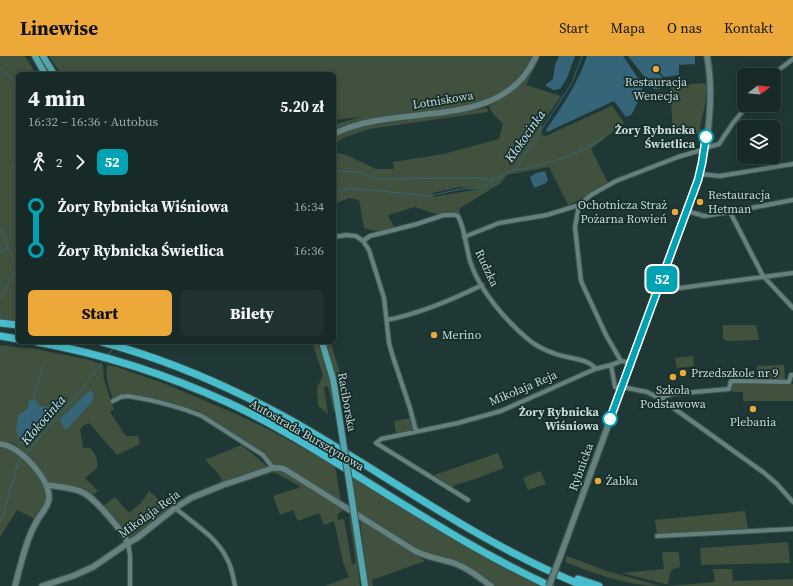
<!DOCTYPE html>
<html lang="pl">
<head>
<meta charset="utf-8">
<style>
	:root { --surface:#172a28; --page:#203230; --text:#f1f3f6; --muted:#9ea7a8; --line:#364645; --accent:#eca93a }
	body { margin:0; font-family:"Source Serif 4",serif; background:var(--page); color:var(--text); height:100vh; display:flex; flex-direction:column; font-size:15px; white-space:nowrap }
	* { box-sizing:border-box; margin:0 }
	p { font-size:13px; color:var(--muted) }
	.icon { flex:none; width:22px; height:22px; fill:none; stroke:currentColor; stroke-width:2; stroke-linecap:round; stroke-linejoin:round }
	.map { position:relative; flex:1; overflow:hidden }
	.details { position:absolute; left:16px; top:16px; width:320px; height:272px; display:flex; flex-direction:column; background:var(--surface); border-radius:6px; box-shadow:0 2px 10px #0003,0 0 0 1px var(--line) }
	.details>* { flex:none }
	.badge { padding:0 8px; border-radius:6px; font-size:14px; line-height:26px }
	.needle { width:26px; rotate:74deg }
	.buttons { position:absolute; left:737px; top:12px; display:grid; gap:8px }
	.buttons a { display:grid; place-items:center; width:44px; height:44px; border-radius:6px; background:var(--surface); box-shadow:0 2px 10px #0003,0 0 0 1px var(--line); font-size:20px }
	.map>.badge { position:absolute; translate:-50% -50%; box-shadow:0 0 0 2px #fff }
	.legs { display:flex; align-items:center; gap:6px; height:44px; padding:0 12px; font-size:13px }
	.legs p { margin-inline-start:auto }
	.summary { display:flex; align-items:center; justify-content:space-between; height:68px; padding:0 12px }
	h1 { font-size:22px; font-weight:800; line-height:30px }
	.cta { display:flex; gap:8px; margin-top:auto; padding:8px 12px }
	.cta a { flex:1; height:46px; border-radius:6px; background:var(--accent); color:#111; font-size:16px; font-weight:800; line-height:46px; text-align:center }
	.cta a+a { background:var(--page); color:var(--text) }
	ul { padding:0 12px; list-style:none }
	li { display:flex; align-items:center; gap:14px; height:44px; font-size:15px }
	li i { display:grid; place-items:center; width:6px; height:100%; margin:0 5px; background:currentColor }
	li i::after { content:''; width:10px; height:10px; margin:-5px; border:3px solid; border-radius:50%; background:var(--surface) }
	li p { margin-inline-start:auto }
	li:first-child i { background:linear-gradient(#0000 50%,currentColor 0) }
	li:last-child i { background:linear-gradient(currentColor 50%,#0000 0) }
	header { display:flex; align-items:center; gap:24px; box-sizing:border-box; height:56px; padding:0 20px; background:var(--accent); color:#111 }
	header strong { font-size:19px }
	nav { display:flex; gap:22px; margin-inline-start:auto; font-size:14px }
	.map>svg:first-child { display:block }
	.green { fill:#40513d; fill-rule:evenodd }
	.water { fill:#366478 }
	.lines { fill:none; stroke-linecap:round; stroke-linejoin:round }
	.stream { stroke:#366478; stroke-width:1 }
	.street-casing { stroke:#3d5451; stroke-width:6 }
	.secondary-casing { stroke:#3d5451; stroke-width:8 }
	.primary-casing { stroke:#3d5451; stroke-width:8 }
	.highway-casing { stroke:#3d5451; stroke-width:9 }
	.street { stroke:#66817d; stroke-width:4 }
	.secondary { stroke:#66817d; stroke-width:5.5 }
	.primary { stroke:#54a6ac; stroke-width:6 }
	.highway { stroke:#48becc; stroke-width:7 }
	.secondary-bridge-casing { stroke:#3d5451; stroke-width:8; stroke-linecap:butt }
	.primary-bridge-casing { stroke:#3d5451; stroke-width:8; stroke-linecap:butt }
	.secondary-bridge { stroke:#66817d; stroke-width:5.5 }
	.primary-bridge { stroke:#54a6ac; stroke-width:6 }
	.line-1-casing { stroke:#fff; stroke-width:9 }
	.line-1 { stroke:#00a3b4; stroke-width:6 }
	.poi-dot { fill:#eca93a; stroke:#152e2b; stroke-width:1.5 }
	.stop-1-dot { fill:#fff; stroke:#00a3b4; stroke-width:2 }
	.labels { text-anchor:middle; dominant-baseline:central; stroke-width:3.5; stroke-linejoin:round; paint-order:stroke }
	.poi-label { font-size:12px; fill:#c9d8d5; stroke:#152e2b; text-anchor:start }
	.street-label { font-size:12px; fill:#c9d8d5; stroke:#152e2b }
	.stop-label { font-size:12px; font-weight:bold; fill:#c9d8d5; stroke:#152e2b; text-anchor:end }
	.water-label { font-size:13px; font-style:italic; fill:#cce8f6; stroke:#152e2b }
</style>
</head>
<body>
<header>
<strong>Linewise</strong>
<nav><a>Start</a><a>Mapa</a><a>O nas</a><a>Kontakt</a></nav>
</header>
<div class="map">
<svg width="793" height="530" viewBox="0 0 793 530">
	<rect width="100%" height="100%" fill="#1f3835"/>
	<path class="green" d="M0 0H25L36 18H18V266L0 263Z
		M49 0H533L527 12 508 33 478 48 351 66 334 75V70L340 67 362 61 334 64V18H61Z
		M534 12 526 29 561 40 542 68V79L546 80 611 50 613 51 624 67 591 93 608 127C595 135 583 143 568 149L549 111 507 119 501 127 459 153 460 158H436L415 151 388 159 395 173C383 175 375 176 364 172L359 144 349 142 334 148V97L344 98 376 113H394L393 106 444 98 499 83 503 68C497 61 492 59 489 50 511 39 520 32 534 12ZM460 131 479 133 433 141V137Z
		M707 27 705 49 700 71 701 78 673 80 670 29Z
		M487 52 488 56 369 73 343 82 334 88V82L347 75 369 70Z
		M723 269H756L759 284 728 285 723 283Z
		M312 286H319L330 322 337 357 333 354 328 330 324 331 328 358 318 350 317 332 322 322 323 319Z
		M324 286H331L344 332 347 337 339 339 333 314Z
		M0 289 25 292H32L90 304 103 309 104 324 114 353 110 356 126 380H138L140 388 117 399 89 367 84 369 80 373 83 392H90C96 398 98 403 97 412L85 422 98 435 93 439 103 450 115 441 129 457 141 447 149 435 170 454 138 478 132 481 127 480 90 440 48 428 31 403 14 387 0 386ZM38 349 54 352 41 373 30 381 29 387 20 386C13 366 17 356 38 349Z
		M693 300 694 310 677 312 675 302Z
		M107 309 117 311 163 327 234 357 274 376 335 410 341 445 282 410 272 408 261 396 198 355 173 347 128 338 113 343C109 332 105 321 107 309Z
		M784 309 785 324 757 325V310Z
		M733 328H793V345H743V336H732Z
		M416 361 419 373 396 377 394 365Z
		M241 389C251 396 258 403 268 411L223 427 218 417 205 404Z
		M0 391C19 392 49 425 47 444 46 450 39 458 35 463L17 454 0 481Z
		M498 397 504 412 475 423 455 429 453 432 434 419Z
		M273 414 284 415 341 449 342 455 338 458 337 464 344 463 352 508 356 507 349 460 353 462 360 530H325L349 521 343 506 334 465 324 469 319 457 298 465 293 454 280 459 273 440 301 431 278 418 268 415Z
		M540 415 546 428 528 434 523 422Z
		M352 421 458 485 541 530H496L465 509 420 495 357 456Z
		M745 455 748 473 657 478 655 464Z
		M360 462 425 505 372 524 373 530H367Z
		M788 486 790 507 701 509 700 492Z
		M662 496H679L680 511 673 513 670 517 668 528H665L622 517 664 513Z
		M567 500 607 515 660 530C628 530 595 518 565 506Z
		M713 513H732L733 525 793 523V530H669L715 526Z"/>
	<path class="water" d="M559 0H575L567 22 560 33 553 34 545 29 553 23 555 9Z
		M587 0H623L642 28V37L632 58 626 61 614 45 547 76 546 74C563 49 577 29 587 0Z
		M628 0H695V8L679 9V19L664 21 660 17 661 15 659 10 657 9 653 10 652 13 653 17 659 18 664 24V28L659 33H654Z
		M545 115 548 124 546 127 534 132 530 121 536 117Z
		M90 334 94 338 92 346 68 372 65 373 60 366V363Z
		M35 343 38 349 54 352 55 353 41 373 30 381 29 387H20L16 374 18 360 28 352V345Z"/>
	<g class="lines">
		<path class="stream" d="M0 12 18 27
			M334 72 342 67
			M13 109 18 113
			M514 114C542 110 581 99 603 82
			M334 115 357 116 378 123 477 122 494 124
			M334 136 351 132 429 140 461 133 481 132 516 112 572 27 582 0
			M0 171 8 192 18 208
			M0 196 8 192
			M0 242 18 211
			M107 300 113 293
			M34 341 35 332 39 325 43 308
			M25 398 74 343 104 304
			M0 465 2 462 19 404 22 402"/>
		<g class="street-casing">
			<path id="street" d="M772 19 793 3
				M705 92 719 88 733 67 748 49
				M700 118 720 120 793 108
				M687 155 704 160 730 156 793 144
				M730 156 763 220 793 252
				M334 181 346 179 356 180 363 185 369 194 384 242 389 287 393 301 410 352 416 376
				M464 181 499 167 547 159 579 149
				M363 185 370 180 417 168 444 159H455L458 160C465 173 466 191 470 205 479 234 506 265 529 284 537 291 547 295 556 298 566 302 591 303 595 313
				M658 232 665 234 793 217
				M387 264C417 258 454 243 482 229
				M621 305 606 279 581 225 575 171 579 149 591 139 616 125 678 101 698 95H705
				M611 309 615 331 621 334
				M622 331 647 336 661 343 763 416 777 428 793 446
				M661 343 665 340 672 338 729 333 731 325 789 326 791 319H793
				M113 345 121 341 128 340C153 344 178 350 202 360L263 399 273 412
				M468 444 376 387 381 383 458 367 501 355 595 313 611 309 622 305 631 307
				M175 452C193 467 217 481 227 503 232 511 233 521 235 530
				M657 480 793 473
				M128 487 130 499V530"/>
		</g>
		<g class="secondary-casing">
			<path id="secondary" d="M334 78C397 45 503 78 536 0
				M0 388C20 390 49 422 49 442 49 449 42 457 38 463 26 483 21 508 15 530
				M47 429C59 431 73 431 84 437 96 444 122 474 128 487
				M560 501 700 118C709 82 714 36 707 0
				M42 530 73 520 93 511 128 487 137 482 175 452 191 442 223 429 273 412H281L286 414 415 495C427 501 440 503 454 507 468 512 479 521 491 530"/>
		</g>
		<g class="primary-casing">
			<path id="primary" d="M35 0 45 18
				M43 0 54 18
				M322 286 333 323 339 359
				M355 464 365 530"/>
		</g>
		<g class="highway-casing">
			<path id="highway" d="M0 267 18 269
				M0 280 18 283
				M37 286C103 298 168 319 229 347 270 366 309 390 348 414 414 455 479 497 550 530
				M102 286C169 304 233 332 294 366 390 421 480 488 584 530
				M578 523 599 530"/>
		</g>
		<use href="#street" class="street"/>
		<use href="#secondary" class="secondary"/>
		<use href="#primary" class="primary"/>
		<use href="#highway" class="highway"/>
		<g class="secondary-bridge-casing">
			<path id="secondary-bridge" d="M549 530 560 501"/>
		</g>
		<g class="primary-bridge-casing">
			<path id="primary-bridge" d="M339 359 355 464"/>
		</g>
		<use href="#secondary-bridge" class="secondary-bridge"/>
		<use href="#primary-bridge" class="primary-bridge"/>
	</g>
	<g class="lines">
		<g class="line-1-casing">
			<path id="line-1" d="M610 363 698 124 702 107 706 81"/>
		</g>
		<use href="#line-1" class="line-1"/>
	</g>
	<g class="poi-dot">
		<circle cx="656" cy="13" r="4"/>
		<circle cx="700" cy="146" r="4"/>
		<circle cx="675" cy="156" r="4"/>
		<circle cx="434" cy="279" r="4"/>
		<circle cx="683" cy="317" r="4"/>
		<circle cx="673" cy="321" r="4"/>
		<circle cx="753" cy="353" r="4"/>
		<circle cx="598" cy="425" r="4"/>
	</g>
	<g class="stop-1-dot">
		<circle cx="706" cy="81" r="7"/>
		<circle cx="610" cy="363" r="7"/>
	</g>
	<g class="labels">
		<g class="poi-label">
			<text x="656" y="26" text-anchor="middle">Restauracja<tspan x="656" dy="14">Wenecja</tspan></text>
			<text x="708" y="139">Restauracja<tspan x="708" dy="14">Hetman</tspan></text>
			<text x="667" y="149" text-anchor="end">Ochotnicza Straż<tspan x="667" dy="14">Pożarna Rowień</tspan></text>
			<text x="442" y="279">Merino</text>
			<text x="691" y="317">Przedszkole nr 9</text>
			<text x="673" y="334" text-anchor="middle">Szkoła<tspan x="673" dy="14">Podstawowa</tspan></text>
			<text x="753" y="366" text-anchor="middle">Plebania</text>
			<text x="606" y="425">Żabka</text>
		</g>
		<g class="street-label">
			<text transform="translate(443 44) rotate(-9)">Lotniskowa</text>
			<text transform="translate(487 212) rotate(65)">Rudzka</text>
			<text transform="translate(523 332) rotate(-23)">Mikołaja Reja</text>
			<text transform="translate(347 346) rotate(80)">Raciborska</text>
			<text transform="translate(307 379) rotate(30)">Autostrada Bursztynowa</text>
			<text transform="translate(581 411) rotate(-70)">Rybnicka</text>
			<text transform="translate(149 458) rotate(-36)">Mikołaja Reja</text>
		</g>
		<g class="stop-label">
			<text x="695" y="74">Żory Rybnicka<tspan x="695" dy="14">Świetlica</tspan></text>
			<text x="599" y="356">Żory Rybnicka<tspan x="599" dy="14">Wiśniowa</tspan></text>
		</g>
		<g class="water-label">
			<text transform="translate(525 80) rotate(-55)">Kłokocinka</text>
			<text transform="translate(43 364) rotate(-49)">Kłokocinka</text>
		</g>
	</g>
</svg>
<div class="buttons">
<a><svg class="needle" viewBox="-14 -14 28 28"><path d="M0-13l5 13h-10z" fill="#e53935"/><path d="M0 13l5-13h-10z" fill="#9ea7a8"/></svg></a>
<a><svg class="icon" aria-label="layers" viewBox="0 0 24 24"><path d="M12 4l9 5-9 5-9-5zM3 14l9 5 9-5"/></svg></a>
</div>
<b class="badge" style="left:662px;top:223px;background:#00a3b4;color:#fff">52</b>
<section class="details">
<div class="summary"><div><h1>4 min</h1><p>16:32 – 16:36 · Autobus</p></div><b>5.20 zł</b></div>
<div class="legs"><svg class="icon" aria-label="walk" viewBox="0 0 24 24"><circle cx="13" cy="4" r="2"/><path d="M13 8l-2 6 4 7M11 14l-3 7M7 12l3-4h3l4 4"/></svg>2<svg class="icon" aria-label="forward" viewBox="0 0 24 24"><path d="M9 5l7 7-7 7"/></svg><b class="badge" style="background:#00a3b4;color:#fff">52</b></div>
<ul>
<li><i style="color:#00a3b4"></i><b>Żory Rybnicka Wiśniowa</b><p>16:34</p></li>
<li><i style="color:#00a3b4"></i><b>Żory Rybnicka Świetlica</b><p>16:36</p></li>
</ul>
<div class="cta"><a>Start</a><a>Bilety</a></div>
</section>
</div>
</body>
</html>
